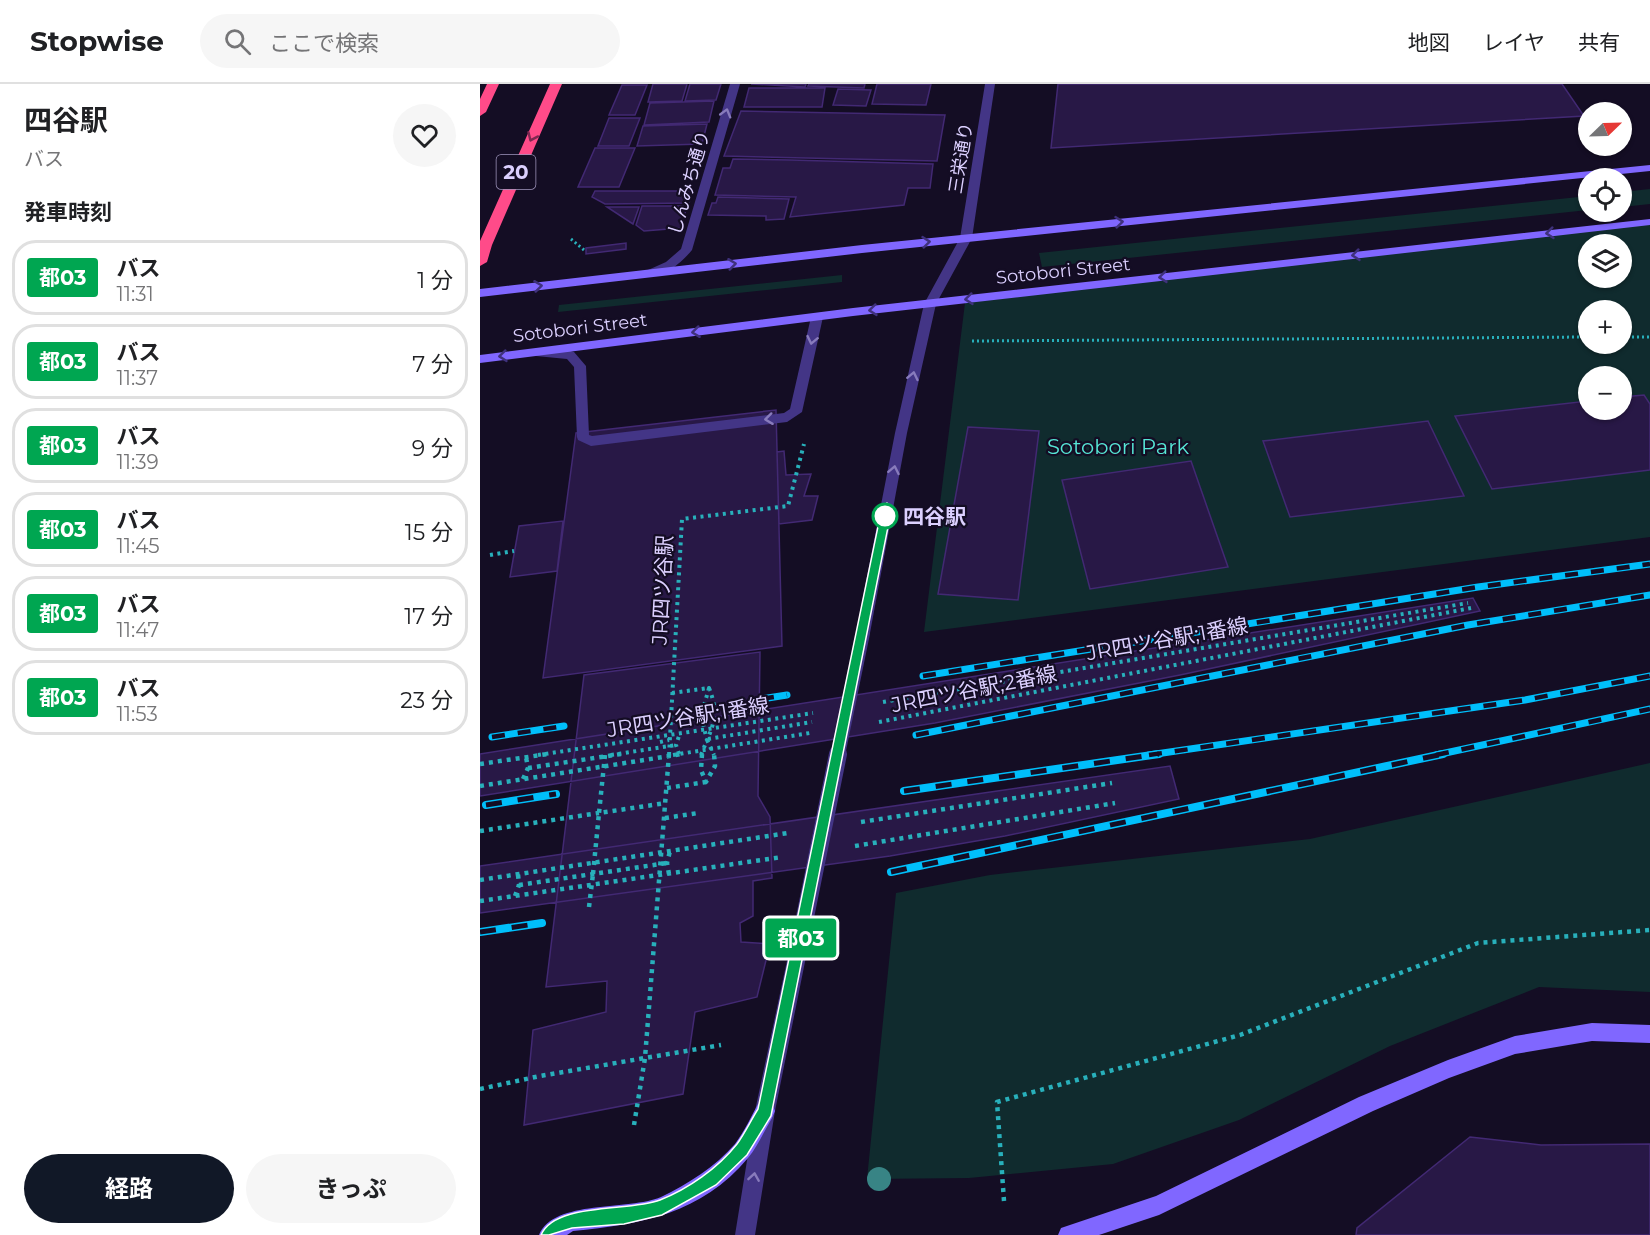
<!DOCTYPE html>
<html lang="ja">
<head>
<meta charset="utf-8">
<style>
	:root { --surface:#fff; --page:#f6f6f6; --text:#202124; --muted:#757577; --line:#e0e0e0; --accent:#111827 }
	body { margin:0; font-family:Montserrat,"Noto Sans JP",sans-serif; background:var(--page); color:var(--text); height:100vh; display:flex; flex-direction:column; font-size:22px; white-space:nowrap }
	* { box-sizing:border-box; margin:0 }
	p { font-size:20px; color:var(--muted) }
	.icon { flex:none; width:33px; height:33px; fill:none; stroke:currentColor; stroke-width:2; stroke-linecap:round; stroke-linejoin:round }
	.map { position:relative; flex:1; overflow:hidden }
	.sheet { display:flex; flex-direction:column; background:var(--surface); width:480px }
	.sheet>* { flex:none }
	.badge { padding:0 12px; border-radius:4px; font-size:21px; line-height:39px }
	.needle { width:39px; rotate:67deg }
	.controls { position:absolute; left:1098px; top:18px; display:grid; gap:12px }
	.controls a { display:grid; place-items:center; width:54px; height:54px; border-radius:50%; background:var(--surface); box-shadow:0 2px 4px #0004; font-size:30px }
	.map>.badge { position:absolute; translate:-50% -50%; box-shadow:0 0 0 3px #fff }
	h2 { padding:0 24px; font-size:22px; line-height:54px }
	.round { display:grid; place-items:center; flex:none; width:63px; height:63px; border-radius:32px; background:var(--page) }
	.summary { display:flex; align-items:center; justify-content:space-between; height:102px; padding:0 24px }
	h1 { font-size:28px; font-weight:700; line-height:45px }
	.action { display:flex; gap:12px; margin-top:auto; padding:12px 24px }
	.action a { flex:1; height:69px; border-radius:36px; background:var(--accent); color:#fff; font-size:24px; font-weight:700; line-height:69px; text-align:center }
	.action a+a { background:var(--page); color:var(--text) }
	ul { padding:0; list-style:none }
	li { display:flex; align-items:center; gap:18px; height:75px; margin:0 12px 9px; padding:0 12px; border:3px solid var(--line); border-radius:24px }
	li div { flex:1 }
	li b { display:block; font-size:22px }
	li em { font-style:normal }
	li .badge { min-width:66px; font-weight:700; text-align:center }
	header { display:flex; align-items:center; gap:36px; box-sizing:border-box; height:84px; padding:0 30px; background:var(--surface); border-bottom:2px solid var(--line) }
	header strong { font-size:28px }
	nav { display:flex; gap:33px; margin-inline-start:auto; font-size:21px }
	.search { width:420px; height:54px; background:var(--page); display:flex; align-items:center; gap:15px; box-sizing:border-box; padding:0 21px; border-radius:33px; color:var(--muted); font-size:22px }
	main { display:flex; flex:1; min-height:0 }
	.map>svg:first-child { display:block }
	.green { fill:#102b2e; fill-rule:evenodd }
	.building { fill:#281846; stroke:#422973; stroke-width:1.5 }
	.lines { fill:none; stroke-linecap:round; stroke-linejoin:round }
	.path-far2 { stroke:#28b0bb; stroke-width:3; stroke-dasharray:2 3; stroke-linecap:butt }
	.path-far1 { stroke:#28b0bb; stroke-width:4; stroke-dasharray:3 4.5; stroke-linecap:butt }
	.path { stroke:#28b0bb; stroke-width:4.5; stroke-dasharray:4 5; stroke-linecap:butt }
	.lane { fill:#433586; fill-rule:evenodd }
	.street { fill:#433586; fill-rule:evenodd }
	.secondary { fill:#8067ff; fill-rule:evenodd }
	.highway { fill:#ff4b89; fill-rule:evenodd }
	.rail-far1-casing { stroke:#00bffb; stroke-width:7 }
	.rail-casing { stroke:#00bffb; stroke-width:8 }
	.rail-far1 { stroke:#140d24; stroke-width:4.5; stroke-dasharray:13; stroke-linecap:butt }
	.rail { stroke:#140d24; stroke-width:5; stroke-dasharray:16; stroke-linecap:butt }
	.path-bridge-far1 { stroke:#28b0bb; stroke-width:4; stroke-dasharray:3 4.5; stroke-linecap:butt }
	.path-bridge { stroke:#28b0bb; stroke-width:4.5; stroke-dasharray:4 5; stroke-linecap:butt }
	.street-bridge-far1 { stroke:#433586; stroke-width:14 }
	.street-bridge { stroke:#433586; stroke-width:18 }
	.tree { fill:#388485 }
	.oneway { stroke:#887bbc }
	.oneway2 { stroke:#7e2951 }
	.oneway3 { stroke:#3f317c }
	.line { fill:#00a651; stroke:#fff; stroke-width:1.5 }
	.stop-dot { fill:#fff; stroke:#00a651; stroke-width:3 }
	.labels { text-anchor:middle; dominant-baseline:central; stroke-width:4.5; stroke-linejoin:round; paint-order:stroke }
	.far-street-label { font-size:18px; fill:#dcd0ff; stroke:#140d24 }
	.shield { fill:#140d24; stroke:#a096bd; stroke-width:1.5 }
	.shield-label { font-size:20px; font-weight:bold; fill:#dcd0ff }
	.park-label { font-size:21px; fill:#56e6d5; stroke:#140d24 }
	.stop-label { font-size:21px; font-weight:bold; fill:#dcd0ff; stroke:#140d24; text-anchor:start }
	.street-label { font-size:21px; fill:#dcd0ff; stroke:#140d24 }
</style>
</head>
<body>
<header>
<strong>Stopwise</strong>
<div class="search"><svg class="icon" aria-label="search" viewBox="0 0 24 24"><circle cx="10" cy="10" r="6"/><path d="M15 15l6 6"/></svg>ここで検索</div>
<nav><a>地図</a><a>レイヤ</a><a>共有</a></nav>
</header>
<main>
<section class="sheet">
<div class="summary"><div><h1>四谷駅</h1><p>バス</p></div><a class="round"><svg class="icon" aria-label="heart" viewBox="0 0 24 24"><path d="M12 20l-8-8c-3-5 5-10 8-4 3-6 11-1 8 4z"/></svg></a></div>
<h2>発車時刻</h2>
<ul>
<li><span class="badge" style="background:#00a651;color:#fff">都03</span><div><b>バス</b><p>11:31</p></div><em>1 分</em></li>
<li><span class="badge" style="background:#00a651;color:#fff">都03</span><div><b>バス</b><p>11:37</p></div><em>7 分</em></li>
<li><span class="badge" style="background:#00a651;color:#fff">都03</span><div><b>バス</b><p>11:39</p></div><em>9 分</em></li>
<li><span class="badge" style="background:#00a651;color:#fff">都03</span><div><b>バス</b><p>11:45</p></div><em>15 分</em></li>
<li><span class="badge" style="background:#00a651;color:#fff">都03</span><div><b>バス</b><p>11:47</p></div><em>17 分</em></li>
<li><span class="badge" style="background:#00a651;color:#fff">都03</span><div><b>バス</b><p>11:53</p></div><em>23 分</em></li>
</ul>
<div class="action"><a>経路</a><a>きっぷ</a></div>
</section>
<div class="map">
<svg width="1170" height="1151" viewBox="0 0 1170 1151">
	<rect width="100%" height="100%" fill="#140d24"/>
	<path class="green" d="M1170 105V120L1142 123V108Z
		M1108 112V126L562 183 559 169Z
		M1170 139V453L444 548 485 219ZM1108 160H1142V194H1108ZM1108 226H1142V260H1108ZM1108 292H1142V326H1108Z
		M362 191V198L78 228 79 221Z
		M1170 679V908L1059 903 910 962 759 1036 633 1080 489 1094 387 1095 416 809 510 791 830 755Z"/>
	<path class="building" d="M173 0H207L202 17 168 18Z
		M210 0H241L236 16 205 17Z
		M271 0H326L325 3Z
		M329 0H385L384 4 328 2Z
		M397 0H451L446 21 392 20Z
		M578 0H1082L1104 32 571 64Z
		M142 1H167L155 31H129Z
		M269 4H345L342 23H264Z
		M358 5 391 6 386 22 353 21Z
		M234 17 229 38 164 41 170 19Z
		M261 27 465 31 457 77 244 72Z
		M129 34H160L149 62H118Z
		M227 40 222 60 157 62 163 42Z
		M115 64H155L139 103H98Z
		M253 75 310 76 453 80 450 104H428L424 121 310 133 316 113 235 111 243 84H250Z
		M115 107H212L209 119 125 120 112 113Z
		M238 113 309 115 304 135 286 136V132L228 131 232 119H236Z
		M162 122H207L201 144 164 147 156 141Z
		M127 123H159L153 140Z
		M146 159V165L106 170V164Z
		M1164 311 1170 320V386L1012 405 975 332 1108 317V326H1142V313Z
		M296 326 302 562 63 594 96 349Z
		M948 337 984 412 810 433 783 357Z
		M488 343 559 347 538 516 458 510Z
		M304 367 306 391 331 390 324 412H338L332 436 299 440 297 368Z
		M711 377 748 483 610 505 582 396Z
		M83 437 77 487 30 493 39 442Z
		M993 514 1000 527 700 591 455 639 0 712V670Z
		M280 568 278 712 290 733 292 794 273 797V832L260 839 261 858 290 860 277 913 215 928 203 1010 44 1041 53 946 126 928 127 897 66 903 104 591Z
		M690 682 699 715 525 752 410 772 0 829V782Z
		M990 1053 1061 1061 1170 1060V1151H876L877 1144Z"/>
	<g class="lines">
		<path class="path-far2" d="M91 155 104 166
			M1142 253H1170
			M492 257 1108 253"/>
		<path class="path-far1" d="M10 471 34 467
			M192 609 229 604
			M403 618 988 519
			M399 638 991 524
			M228 655 332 638
			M180 658 189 656
			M199 670 196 661 200 649
			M58 671 333 629
			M189 671 202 435 308 422 324 360
			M193 671 330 649"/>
		<path class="path" d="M0 680 68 670
			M43 695 48 684 46 673
			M0 702 202 670
			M187 704 226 698
			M185 734 218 729
			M381 738 632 699
			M0 747 119 729
			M375 762 635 719
			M189 790 187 779 190 767
			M0 796 308 749
			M35 812 39 801 38 790
			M0 817 302 773
			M109 823 113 790
			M0 1005 60 992 241 961
			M154 1041 165 974 189 670
			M524 1117 517 1018 760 951 998 859 1170 846"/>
		<path class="lane" d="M337 229 343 233 322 328 307 338 111 362 98 356 97 353 94 283 87 275 56 272 50 268 56 264 90 267 94 268 106 282 109 351 112 352 304 329 310 325 331 233Z"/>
		<path class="street" d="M250 0H260L212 166C202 178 184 194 168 192V186L186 178 201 165Z
			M505 0H515L492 154 456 220 427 349 390 549 388 553 383 555 378 553 376 549 415 349 444 220 480 154Z
			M321 844 327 847 330 853 295 1027 275 1151H255L275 1027 312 853 315 847Z"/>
		<path class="secondary" d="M1170 81V87L382 169 0 213V205L382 161Z
			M1170 135V141L373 232 0 279V271L373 224Z
			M1112 939 1170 941V959L1112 957 1035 970 969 994 893 1027 679 1131 619 1151H578L581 1144 676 1112 879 1013 968 976 1035 952Z
			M285 1017 292 1020 295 1027 292 1034C284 1047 278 1062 268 1074 221 1130 162 1140 93 1147L87 1151H59C74 1115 149 1127 181 1113 208 1100 235 1083 255 1060 264 1048 271 1033 278 1020Z"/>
		<path class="highway" d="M7 0H19L6 28 0 32V15Z
			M70 0H82L12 161 7 178 0 182V157Z"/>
		<g class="rail-far1-casing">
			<path id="rail-far1" d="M443 592 998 503 1170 480
				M281 615 307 611
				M436 651 988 541 1170 511
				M12 653 84 642
				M669 671 1045 616 1170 592
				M956 671 1170 625"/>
		</g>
		<g class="rail-casing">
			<path id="rail" d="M424 707 679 670
				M6 721 76 710
				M411 788 963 670
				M0 848 62 839"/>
		</g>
		<use href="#rail-far1" class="rail-far1"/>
		<use href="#rail" class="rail"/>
		<path class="path-bridge-far1" d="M229 604C237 624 236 636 227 656L221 632Z
			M227 656 234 671
			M131 671 196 661
			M221 671 227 656"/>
		<path class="path-bridge" d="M222 670 221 686 226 698 235 682 234 670
			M125 671 119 729 186 719
			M48 684 141 670
			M113 790 119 729
			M39 801 187 779"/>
		<path class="street-bridge-far1" d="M358 671 383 549"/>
		<path class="street-bridge" d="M321 853 358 670"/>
	</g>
	<circle class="tree" cx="399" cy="1095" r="12"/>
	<defs><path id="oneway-chevron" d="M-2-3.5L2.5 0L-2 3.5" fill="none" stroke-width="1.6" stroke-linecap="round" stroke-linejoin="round" transform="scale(1.5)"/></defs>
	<g class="oneway">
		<use href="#oneway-chevron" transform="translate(246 29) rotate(-74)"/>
		<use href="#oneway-chevron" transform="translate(332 256) rotate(102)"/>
		<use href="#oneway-chevron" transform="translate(433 292) rotate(-78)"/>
		<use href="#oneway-chevron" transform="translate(289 335) rotate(173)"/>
		<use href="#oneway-chevron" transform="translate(414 386) rotate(-79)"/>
		<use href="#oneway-chevron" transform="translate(274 1093) rotate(-81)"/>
	</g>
	<use class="oneway2" href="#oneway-chevron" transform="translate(52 53) rotate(114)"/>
	<g class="oneway3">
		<use href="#oneway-chevron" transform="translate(639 138) rotate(-6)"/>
		<use href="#oneway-chevron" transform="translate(1070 149) rotate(174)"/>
		<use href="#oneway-chevron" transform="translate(446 158) rotate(-6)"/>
		<use href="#oneway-chevron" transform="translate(876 171) rotate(174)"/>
		<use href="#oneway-chevron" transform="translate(252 180) rotate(-7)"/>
		<use href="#oneway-chevron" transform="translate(683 193) rotate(174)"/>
		<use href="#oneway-chevron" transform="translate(58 202) rotate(-7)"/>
		<use href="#oneway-chevron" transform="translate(489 215) rotate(174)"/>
		<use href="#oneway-chevron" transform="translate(393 226) rotate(174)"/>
		<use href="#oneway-chevron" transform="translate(216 248) rotate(173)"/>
		<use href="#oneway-chevron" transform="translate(23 272) rotate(174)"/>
	</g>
	<path class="line" d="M407 419 412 423 291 1032 267 1071 236 1101 182 1131 144 1140 92 1144 69 1151H61C75 1118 149 1128 180 1116 208 1105 238 1084 257 1060 265 1049 271 1036 278 1025L402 423Z"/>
	<circle class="stop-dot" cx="405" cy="432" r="12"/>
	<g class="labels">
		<g class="far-street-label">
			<text transform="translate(481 74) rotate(-81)">三栄通り</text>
			<text transform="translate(209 99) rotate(-74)">しんみち通り</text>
			<text transform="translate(583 187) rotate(-6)">Sotobori Street</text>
			<text transform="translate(100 244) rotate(-7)">Sotobori Street</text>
		</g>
		<rect class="shield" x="16.5" y="71" width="39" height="34" rx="4.5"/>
		<g class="shield-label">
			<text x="36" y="88">20</text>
		</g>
		<g class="park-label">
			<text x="638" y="362">Sotobori Park</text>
		</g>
		<g class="stop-label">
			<text x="423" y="432">四谷駅</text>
		</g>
		<g class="street-label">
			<text transform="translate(182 506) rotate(-87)">JR四ツ谷駅</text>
			<text transform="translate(687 555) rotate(-10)">JR四ツ谷駅;1番線</text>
			<text transform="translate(494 605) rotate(-11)">JR四ツ谷駅;2番線</text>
			<text transform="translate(208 633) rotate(-9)">JR四ツ谷駅;1番線</text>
		</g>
	</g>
</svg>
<div class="controls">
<a><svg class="needle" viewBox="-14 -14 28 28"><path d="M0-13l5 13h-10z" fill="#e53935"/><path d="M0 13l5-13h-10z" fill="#757577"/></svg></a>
<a><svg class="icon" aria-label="locate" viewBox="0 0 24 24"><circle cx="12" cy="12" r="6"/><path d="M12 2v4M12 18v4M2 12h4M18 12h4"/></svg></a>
<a><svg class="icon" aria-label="layers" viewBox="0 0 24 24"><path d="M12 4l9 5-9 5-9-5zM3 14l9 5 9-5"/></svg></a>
<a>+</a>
<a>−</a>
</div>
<b class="badge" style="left:321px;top:854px;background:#00a651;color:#fff">都03</b>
</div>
</main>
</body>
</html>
